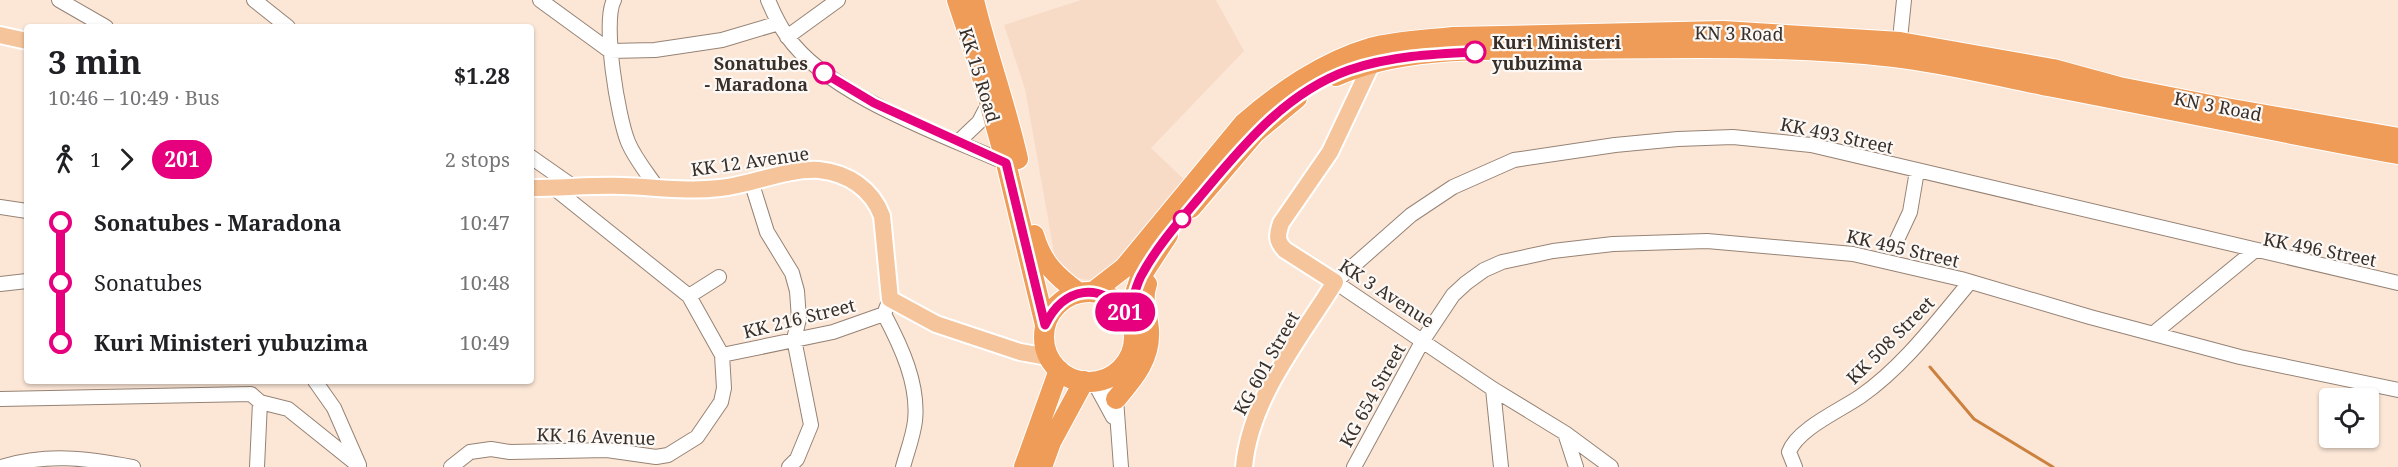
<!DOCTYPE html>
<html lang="en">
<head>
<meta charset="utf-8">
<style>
	:root { --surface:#fff; --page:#f6f6f6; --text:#202124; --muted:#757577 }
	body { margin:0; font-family:"Noto Serif",serif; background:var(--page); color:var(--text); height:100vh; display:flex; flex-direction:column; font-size:22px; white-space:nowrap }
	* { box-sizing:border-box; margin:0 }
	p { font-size:20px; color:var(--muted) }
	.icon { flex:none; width:33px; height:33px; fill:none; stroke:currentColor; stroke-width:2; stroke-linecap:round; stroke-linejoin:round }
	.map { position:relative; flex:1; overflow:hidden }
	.panel { position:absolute; left:24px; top:24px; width:510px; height:360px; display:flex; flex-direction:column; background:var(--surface); border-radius:6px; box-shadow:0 2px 4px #0004 }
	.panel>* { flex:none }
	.badge { padding:0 12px; border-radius:20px; font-size:21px; line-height:39px }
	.tools { position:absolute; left:2319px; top:388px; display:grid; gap:12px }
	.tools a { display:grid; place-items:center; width:60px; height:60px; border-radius:6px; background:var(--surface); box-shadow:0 2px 4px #0004; font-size:30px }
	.map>.badge { position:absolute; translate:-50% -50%; box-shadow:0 0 0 3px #fff }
	.legs { display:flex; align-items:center; gap:9px; height:66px; padding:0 24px; font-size:20px }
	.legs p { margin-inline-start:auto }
	.headline { display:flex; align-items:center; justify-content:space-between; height:102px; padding:0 24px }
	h1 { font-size:33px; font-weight:700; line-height:45px }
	ul { padding:0 24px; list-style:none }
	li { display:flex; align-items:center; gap:21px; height:60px; font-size:22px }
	li i { display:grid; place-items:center; width:9px; height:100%; margin:0 8px; background:currentColor }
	li i::after { content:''; width:15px; height:15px; margin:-8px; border:4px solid; border-radius:50%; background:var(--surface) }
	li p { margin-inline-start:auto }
	li:first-child i { background:linear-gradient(#0000 50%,currentColor 0) }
	li:last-child i { background:linear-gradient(currentColor 50%,#0000 0) }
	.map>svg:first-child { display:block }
	.built { fill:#f7dbc7 }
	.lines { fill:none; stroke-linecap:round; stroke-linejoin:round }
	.stream { stroke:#cc813f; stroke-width:3 }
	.minor-casing { stroke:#968375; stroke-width:16 }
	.major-casing { stroke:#fff; stroke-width:20 }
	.highway-casing { stroke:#fff; stroke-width:22 }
	.minor { stroke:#fff; stroke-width:14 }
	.major { stroke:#f5c49a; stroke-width:16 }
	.highway { stroke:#ee9c57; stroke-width:20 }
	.line-1-casing { stroke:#fff; stroke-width:14 }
	.line-1 { stroke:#e6007e; stroke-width:9 }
	.stop-1-dot { fill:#fff; stroke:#e6007e; stroke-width:3 }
	.labels { text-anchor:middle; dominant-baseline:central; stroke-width:4.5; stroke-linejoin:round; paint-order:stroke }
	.street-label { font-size:18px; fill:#382f29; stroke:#fcf8f5 }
	.stop-label { font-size:18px; font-weight:bold; fill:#382f29; stroke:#fcf8f5; text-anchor:start }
</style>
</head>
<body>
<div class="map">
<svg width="2398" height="467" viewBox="0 0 2398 467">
	<rect width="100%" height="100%" fill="#fce7d7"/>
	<path class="built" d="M1081 0H1216L1244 51 1151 148 1190 185 1099 282 1078 278 1063 270 1055 258 1025 89 1004 25Z"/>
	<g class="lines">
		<path class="stream" d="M1930 367 1974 419 2053 467"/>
		<g class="minor-casing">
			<path id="minor" d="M59 0 106 27
				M254 0 288 27
				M540 0 610 51 655 50 722 40 779 23
				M614 0C602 22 618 118 628 142 635 159 648 174 658 189
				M768 0C773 12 779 25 787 36 828 95 941 134 1006 163
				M787 37 838 0
				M1899 49 1904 0
				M958 142 979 122 989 103
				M531 157 571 185
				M751 181 767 232 792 273 797 291 799 319 794 339 811 425 797 459 789 467
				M0 207 27 211
				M1895 244 1910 212 1917 171
				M0 284 27 281
				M689 296 719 277
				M890 299 884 314C901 346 919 384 915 421 913 437 907 452 903 467
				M2154 333 2254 251
				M722 355 833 332 884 314
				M1110 377 1116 399 1121 467
				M315 381 334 408 359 465
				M1094 382 1113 417
				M1493 389 1501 467
				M0 399 251 394 260 402 288 409 359 466
				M1565 433 1576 467
				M1 467C46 453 87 458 133 467
				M257 467 260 402
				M451 467 470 452 491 449 510 452 607 450 656 457 668 455 697 437 721 402 724 388 722 355 689 296 554 188
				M1354 467 1423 340 1453 295 1466 283 1484 270 1502 262 1553 251 1613 244 1707 241 1853 254 1961 279 2090 317 2240 357 2398 390
				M1611 467 1565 433 1493 389 1335 282 1411 215 1453 187 1514 160 1615 145 1678 139 1733 137 1811 145 2398 283
				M1795 467 1789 452C1797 429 1841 410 1861 396 1904 366 1937 321 1970 282"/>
		</g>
		<g class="major-casing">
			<path id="major" d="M0 35 27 41
				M531 188C562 188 592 185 623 186 656 187 687 192 720 188 752 185 786 168 819 170 848 173 872 189 882 216L890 299 936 324 1020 352 1048 357
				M1244 467C1250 398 1300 339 1335 282L1285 250C1276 241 1277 235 1281 223L1330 152 1372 63"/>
		</g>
		<g class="highway-casing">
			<path id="highway" d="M957 0 979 66 1006 163 1045 325
				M974 0C987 54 1006 105 1018 159
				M1336 76C1403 45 1497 50 1570 49 1678 48 1786 45 1894 57 1947 63 2001 77 2053 87 2168 109 2283 133 2398 154
				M1191 208 1255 133 1297 98
				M1034 235C1042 263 1056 276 1079 293
				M1093 292 1124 268 1244 123C1279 92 1325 61 1370 48 1397 41 1426 40 1453 37L1723 31 1900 42 2053 69 2119 87 2226 108 2398 138
				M1044 337a45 45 0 1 1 90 0a45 45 0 1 1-90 0Z
				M1128 315 1140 278 1168 235
				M1116 399C1133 379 1151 359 1149 330 1148 314 1141 301 1147 284
				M1024 467 1059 370
				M1042 467 1051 442 1084 381"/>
		</g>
		<use href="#minor" class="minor"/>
		<use href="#major" class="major"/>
		<use href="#highway" class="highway"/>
	</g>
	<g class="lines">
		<g class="line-1-casing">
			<path id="line-1" d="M824 73 874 103 1006 163 1045 325C1064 286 1101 281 1128 315 1132 303 1135 288 1141 276 1156 248 1177 224 1198 199 1241 148 1284 93 1349 70 1390 56 1432 54 1475 52"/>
		</g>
		<use href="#line-1" class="line-1"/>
	</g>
	<g class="stop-1-dot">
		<circle cx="1475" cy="52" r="10"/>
		<circle cx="824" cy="73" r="10"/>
		<circle cx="1182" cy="219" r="8"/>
	</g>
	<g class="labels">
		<g class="street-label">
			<text transform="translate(1739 33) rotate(1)">KN 3 Road</text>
			<text transform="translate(980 75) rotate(73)">KK 15 Road</text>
			<text transform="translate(2218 106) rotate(11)">KN 3 Road</text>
			<text transform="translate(1837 135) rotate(12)">KK 493 Street</text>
			<text transform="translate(750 161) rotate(-8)">KK 12 Avenue</text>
			<text transform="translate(1903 248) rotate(13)">KK 495 Street</text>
			<text transform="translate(2320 249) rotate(11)">KK 496 Street</text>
			<text transform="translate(1387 293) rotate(33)">KK 3 Avenue</text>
			<text transform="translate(799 318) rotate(-14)">KK 216 Street</text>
			<text transform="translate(1890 340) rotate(-45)">KK 508 Street</text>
			<text transform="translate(1266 363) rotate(-61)">KG 601 Street</text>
			<text transform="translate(1372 395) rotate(-61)">KG 654 Street</text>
			<text transform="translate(596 436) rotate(2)">KK 16 Avenue</text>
		</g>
		<g class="stop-label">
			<text x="1492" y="42">Kuri Ministeri<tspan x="1492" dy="21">yubuzima</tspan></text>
			<text x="808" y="63" text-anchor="end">Sonatubes<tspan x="808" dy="21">- Maradona</tspan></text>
		</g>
	</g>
</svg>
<div class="tools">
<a><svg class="icon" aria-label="locate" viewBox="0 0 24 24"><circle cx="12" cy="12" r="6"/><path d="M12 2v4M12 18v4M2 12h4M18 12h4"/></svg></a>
</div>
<b class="badge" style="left:1125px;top:312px;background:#e6007e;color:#fff">201</b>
<section class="panel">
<div class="headline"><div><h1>3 min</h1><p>10:46 – 10:49 · Bus</p></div><b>$1.28</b></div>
<div class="legs"><svg class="icon" aria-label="walk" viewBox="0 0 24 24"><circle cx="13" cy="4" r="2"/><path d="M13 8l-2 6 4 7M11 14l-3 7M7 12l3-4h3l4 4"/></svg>1<svg class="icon" aria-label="forward" viewBox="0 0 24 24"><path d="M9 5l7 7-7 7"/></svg><b class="badge" style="background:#e6007e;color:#fff">201</b><p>2 stops</p></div>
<ul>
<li><i style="color:#e6007e"></i><b>Sonatubes - Maradona</b><p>10:47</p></li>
<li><i style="color:#e6007e"></i><span>Sonatubes</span><p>10:48</p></li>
<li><i style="color:#e6007e"></i><b>Kuri Ministeri yubuzima</b><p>10:49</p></li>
</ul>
</section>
</div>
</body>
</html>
